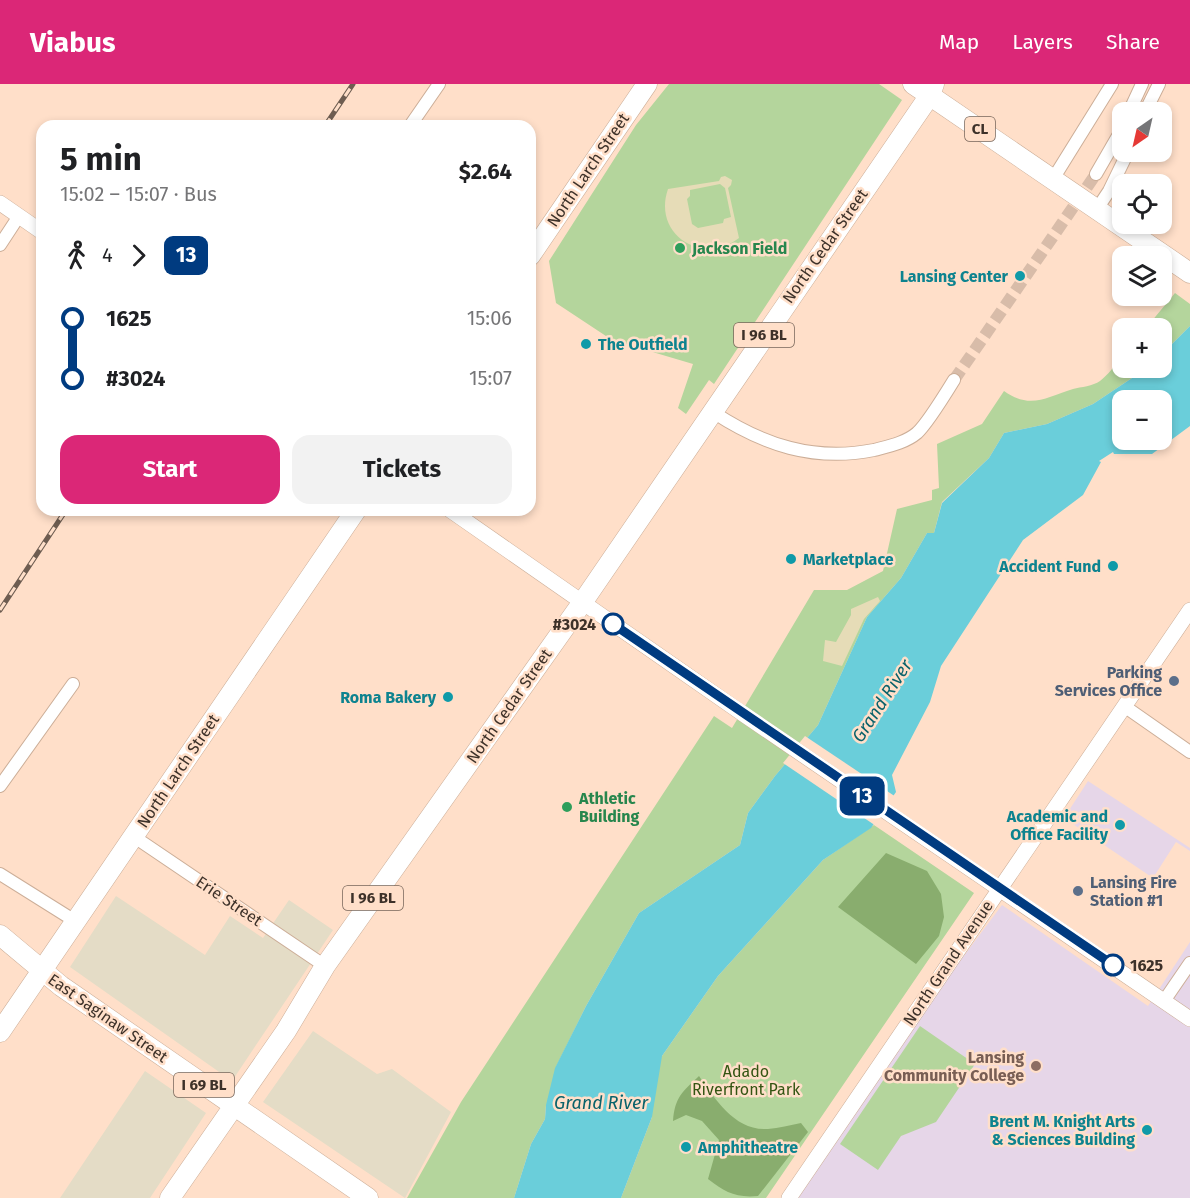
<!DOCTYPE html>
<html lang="en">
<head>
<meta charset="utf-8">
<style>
	:root { --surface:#fff; --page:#f2f2f2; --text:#202124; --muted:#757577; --accent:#db2777 }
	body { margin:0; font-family:"Fira Sans",sans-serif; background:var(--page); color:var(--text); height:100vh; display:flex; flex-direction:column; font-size:22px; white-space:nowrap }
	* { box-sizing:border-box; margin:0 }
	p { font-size:20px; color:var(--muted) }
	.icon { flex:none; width:33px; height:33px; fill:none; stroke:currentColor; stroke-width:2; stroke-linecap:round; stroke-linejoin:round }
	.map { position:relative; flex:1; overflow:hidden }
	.side { position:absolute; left:36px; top:36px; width:500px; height:396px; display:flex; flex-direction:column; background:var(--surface); border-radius:18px; box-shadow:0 3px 9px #0003 }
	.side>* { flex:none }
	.badge { padding:0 12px; border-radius:9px; font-size:21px; line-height:39px }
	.needle { width:39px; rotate:214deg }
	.tools { position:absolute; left:1112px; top:18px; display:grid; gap:12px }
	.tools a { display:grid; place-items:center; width:60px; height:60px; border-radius:12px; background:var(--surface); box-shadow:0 3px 9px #0003; font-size:30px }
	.map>.badge { position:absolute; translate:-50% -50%; box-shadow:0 0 0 3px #fff }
	.legs { display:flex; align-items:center; gap:9px; height:66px; padding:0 24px; font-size:20px }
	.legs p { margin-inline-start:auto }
	.headline { display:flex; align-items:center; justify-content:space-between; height:102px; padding:0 24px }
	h1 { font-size:33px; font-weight:700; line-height:45px }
	.cta { display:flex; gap:12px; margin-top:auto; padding:12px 24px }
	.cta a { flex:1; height:69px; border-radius:18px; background:var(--accent); color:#fff; font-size:24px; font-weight:700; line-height:69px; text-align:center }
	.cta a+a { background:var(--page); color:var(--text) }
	ul { padding:0 24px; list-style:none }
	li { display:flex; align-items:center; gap:21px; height:60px; font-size:22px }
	li i { display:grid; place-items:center; width:9px; height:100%; margin:0 8px; background:currentColor }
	li i::after { content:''; width:15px; height:15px; margin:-8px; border:4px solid; border-radius:50%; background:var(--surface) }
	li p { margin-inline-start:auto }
	li:first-child i { background:linear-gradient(#0000 50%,currentColor 0) }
	li:last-child i { background:linear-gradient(currentColor 50%,#0000 0) }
	header { display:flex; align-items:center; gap:36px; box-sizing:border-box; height:84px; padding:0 30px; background:var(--accent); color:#fff }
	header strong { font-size:28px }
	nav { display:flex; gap:33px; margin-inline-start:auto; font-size:21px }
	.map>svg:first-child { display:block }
	.commercial { fill:#e4dcc6 }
	.education { fill:#e6d6e8 }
	.green { fill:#b4d59c }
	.forest { fill:#89ad6e }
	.sand { fill:#e6dcb7; fill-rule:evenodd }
	.water { fill:#6aceda; fill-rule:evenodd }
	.pier { fill:#ffdfc9 }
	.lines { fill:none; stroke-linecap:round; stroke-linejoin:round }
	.minor-tunnel { stroke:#d8bca9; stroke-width:12; stroke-dasharray:12 6; stroke-linecap:butt }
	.minor-casing { stroke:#ccae98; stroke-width:14 }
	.tertiary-casing { stroke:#ccae98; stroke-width:16 }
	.primary-casing { stroke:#ccae98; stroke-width:21 }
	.minor { stroke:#fff; stroke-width:12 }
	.tertiary { stroke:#fff; stroke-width:15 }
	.primary { stroke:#fff; stroke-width:20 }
	.rail-casing { stroke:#6e5d51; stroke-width:5 }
	.rail { stroke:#ffdfc9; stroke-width:3; stroke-dasharray:9; stroke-linecap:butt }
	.line-1-casing { stroke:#fff; stroke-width:14 }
	.line-1 { stroke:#003b80; stroke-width:9 }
	.leisure-dot { fill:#2e9e5b; stroke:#ffdfc9; stroke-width:2 }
	.culture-dot { fill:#0f9aa8; stroke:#ffdfc9; stroke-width:2 }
	.stop-1-dot { fill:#fff; stroke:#003b80; stroke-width:3 }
	.service-dot { fill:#5c6f8a; stroke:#ffdfc9; stroke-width:2 }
	.education-dot { fill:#8d6e63; stroke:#ffdfc9; stroke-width:2 }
	.labels { text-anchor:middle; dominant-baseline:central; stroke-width:5; stroke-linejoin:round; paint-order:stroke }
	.shield { fill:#ffdfc9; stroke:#776559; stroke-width:1.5 }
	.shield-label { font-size:15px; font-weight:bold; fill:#3d3129 }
	.street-label { font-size:16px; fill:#3d3129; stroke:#ffdfc9 }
	.leisure-label { font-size:16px; font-weight:bold; fill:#27864d; stroke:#ffdfc9; text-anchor:start }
	.culture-label { font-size:16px; font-weight:bold; fill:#0d838f; stroke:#ffdfc9; text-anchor:end }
	.stop-label { font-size:16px; font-weight:bold; fill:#3d3129; stroke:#ffdfc9; text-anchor:end }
	.service-label { font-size:16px; font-weight:bold; fill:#4e5e75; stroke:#ffdfc9; text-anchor:end }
	.education-label { font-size:16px; font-weight:bold; fill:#785e54; stroke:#ffdfc9; text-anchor:end }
	.park-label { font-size:16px; fill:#345513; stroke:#ffdfc9 }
	.water-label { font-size:18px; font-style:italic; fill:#0a626b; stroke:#ffdfc9 }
</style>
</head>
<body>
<header>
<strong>Viabus</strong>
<nav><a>Map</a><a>Layers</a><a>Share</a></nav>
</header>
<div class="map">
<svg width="1190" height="1114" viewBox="0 0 1190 1114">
	<rect width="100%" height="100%" fill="#ffdfc9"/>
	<path class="commercial" d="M116 812 205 871 230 832 263 854 289 816 333 846 232 997 70 883Z
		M313 947 377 990 392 985 451 1028 405 1114 263 1018Z
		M145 987 206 1029 150 1114H60Z"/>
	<path class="education" d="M1088 697 1190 764V767L1176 758 1153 794 1064 734Z
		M1002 821 1148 922 1190 858V1114H786L836 1042Z"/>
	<path class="green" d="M669 0H879L902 16 714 300 709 296 686 330 678 324 693 280 612 256 556 219 549 177 636 41Z
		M1175 209 1190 220V242L1161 271V244H1146Z
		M1122 273V284H1147L1093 320 1047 340 1004 349 989 374 942 418 934 449H927L901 494 867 533 818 641 775 692 748 729 740 761 639 829 586 922 556 983 552 1000 662 972 718 892 823 776 874 741 974 809 766 1114H621L652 1033 546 1021 545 1035 531 1060 514 1114H407L461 1018 714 632 732 644 814 506H847L883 487 897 425 932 416V406L939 404 937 360 982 340 1004 307C1031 326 1046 313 1073 305 1081 303 1093 302 1100 297 1108 291 1115 281 1122 273Z
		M920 942 975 980 936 1038 901 1052 878 1086 840 1060Z"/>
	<path class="forest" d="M886 769 927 787 941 810 944 833 939 852 916 880 838 823Z
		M699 992C716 1016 735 1047 768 1045 779 1044 790 1041 801 1039L808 1048 758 1112C735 1114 725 1108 708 1095L719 1056 702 1037 686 1031 673 1037C675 1013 682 1008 699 992Z"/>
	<path class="sand" d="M725 92 732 96 731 101 728 104 739 154C703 182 652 151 668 105L719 97 721 93ZM720 100 725 104 731 133 724 135 723 139 698 144 692 140 687 115 690 112V106Z
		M878 513 880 517 864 535 842 582 823 577 825 556 836 558 851 531V525Z"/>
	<path class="water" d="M1190 242V342L1152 370H1114L1113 368 1099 377 1101 378 1083 411 1023 456 941 582 930 618 892 691 896 708 871 744 823 776 718 892 662 972 652 1033 621 1114H514L531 1060 545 1035 546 1021 555 984 586 922 639 829 740 761 748 729 775 692 818 641 867 533 901 494 927 449H934L942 419 989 374 1004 349 1047 340 1093 320 1147 284H1161V271ZM1122 316H1161V356H1122Z"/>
	<path class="pier" d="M805 652 896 713 876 742 783 679Z"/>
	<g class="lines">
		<path class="minor-tunnel" d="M954 296 1096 90"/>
		<g class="minor-casing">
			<path id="minor" d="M1129 28 1142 0
				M1145 28 1159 0
				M410 42 439 0
				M1096 90 1122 45
				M1053 95 1112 0
				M1097 125 1109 107 1128 68
				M0 161 19 132
				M713 328C763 361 814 378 874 366 889 362 905 359 917 349 927 340 946 309 954 296
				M1124 622 1190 668
				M0 702 73 600
				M133 752 325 882
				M0 790 75 837
				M1164 917 1190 879"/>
		</g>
		<g class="tertiary-casing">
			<path id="tertiary" d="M0 119 42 148
				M450 426 743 630 1190 935
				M789 1114 1190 526"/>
		</g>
		<g class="primary-casing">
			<path id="primary" d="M913 0 1190 189
				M530 172 647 0
				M0 851 61 902 368 1114
				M0 948 356 426
				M170 1114 286 947 325 882 582 519 930 11 934 0"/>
		</g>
		<use href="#minor" class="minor"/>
		<use href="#tertiary" class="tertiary"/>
		<use href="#primary" class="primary"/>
		<g class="rail-casing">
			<path id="rail" d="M325 42 353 0
				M0 526 66 426"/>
		</g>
		<use href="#rail" class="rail"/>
	</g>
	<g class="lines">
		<g class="line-1-casing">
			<path id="line-1" d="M613 540 1113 881"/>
		</g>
		<use href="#line-1" class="line-1"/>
	</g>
	<g class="leisure-dot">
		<circle cx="680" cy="164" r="6"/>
		<circle cx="567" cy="723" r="6"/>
	</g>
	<g class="culture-dot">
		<circle cx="1020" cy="192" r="6"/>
		<circle cx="586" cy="260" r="6"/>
		<circle cx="791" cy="475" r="6"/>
		<circle cx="1113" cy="482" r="6"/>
		<circle cx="448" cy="613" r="6"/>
		<circle cx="1120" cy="741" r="6"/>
		<circle cx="1147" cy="1046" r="6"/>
		<circle cx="686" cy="1063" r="6"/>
	</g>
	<g class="stop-1-dot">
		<circle cx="613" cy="540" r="10"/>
		<circle cx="1113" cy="881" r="10"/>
	</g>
	<g class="service-dot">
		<circle cx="1174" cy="597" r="6"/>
		<circle cx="1078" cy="807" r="6"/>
	</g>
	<circle class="education-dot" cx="1036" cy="982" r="6"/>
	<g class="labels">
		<g class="shield">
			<rect x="965" y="33" width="30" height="24" rx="4.5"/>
			<rect x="734" y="239" width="60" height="24" rx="4.5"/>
			<rect x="343" y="802" width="60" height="24" rx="4.5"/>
			<rect x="174" y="989" width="60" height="24" rx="4.5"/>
		</g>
		<g class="shield-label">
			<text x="980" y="45">CL</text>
			<text x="764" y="251">I 96 BL</text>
			<text x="373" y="814">I 96 BL</text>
			<text x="204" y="1001">I 69 BL</text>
		</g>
		<g class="street-label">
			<text transform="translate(588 86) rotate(-56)">North Larch Street</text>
			<text transform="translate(825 162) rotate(-55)">North Cedar Street</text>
			<text transform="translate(509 622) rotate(-55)">North Cedar Street</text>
			<text transform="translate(178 687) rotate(-56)">North Larch Street</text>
			<text transform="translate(229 817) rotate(34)">Erie Street</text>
			<text transform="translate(948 879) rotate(-56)">North Grand Avenue</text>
			<text transform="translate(108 934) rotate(35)">East Saginaw Street</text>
		</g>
		<g class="leisure-label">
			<text x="692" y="164">Jackson Field</text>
			<text x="579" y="714">Athletic<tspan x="579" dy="18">Building</tspan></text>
		</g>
		<g class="culture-label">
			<text x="1008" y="192">Lansing Center</text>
			<text x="598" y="260" text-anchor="start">The Outfield</text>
			<text x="803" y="475" text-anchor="start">Marketplace</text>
			<text x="1101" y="482">Accident Fund</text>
			<text x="436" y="613">Roma Bakery</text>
			<text x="1108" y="732">Academic and<tspan x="1108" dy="18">Office Facility</tspan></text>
			<text x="1135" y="1037">Brent M. Knight Arts<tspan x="1135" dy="18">&amp; Sciences Building</tspan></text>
			<text x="698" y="1063" text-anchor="start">Amphitheatre</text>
		</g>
		<g class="stop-label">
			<text x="596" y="540">#3024</text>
			<text x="1130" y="881" text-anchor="start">1625</text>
		</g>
		<g class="service-label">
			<text x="1162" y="588">Parking<tspan x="1162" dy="18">Services Office</tspan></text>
			<text x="1090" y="798" text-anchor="start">Lansing Fire<tspan x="1090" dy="18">Station #1</tspan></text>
		</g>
		<g class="education-label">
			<text x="1024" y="973">Lansing<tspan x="1024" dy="18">Community College</tspan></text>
		</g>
		<g class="park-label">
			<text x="746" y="987">Adado<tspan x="746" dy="18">Riverfront Park</tspan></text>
		</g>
		<g class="water-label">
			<text transform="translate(882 617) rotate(-57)">Grand River</text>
			<text x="601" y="1019">Grand River</text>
		</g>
	</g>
</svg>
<div class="tools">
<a><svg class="needle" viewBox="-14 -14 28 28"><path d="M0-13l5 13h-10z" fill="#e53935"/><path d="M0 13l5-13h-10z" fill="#757577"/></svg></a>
<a><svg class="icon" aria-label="locate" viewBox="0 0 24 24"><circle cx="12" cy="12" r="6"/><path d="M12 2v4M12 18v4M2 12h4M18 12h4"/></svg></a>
<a><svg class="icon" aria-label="layers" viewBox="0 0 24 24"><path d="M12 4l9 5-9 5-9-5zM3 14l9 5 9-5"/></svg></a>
<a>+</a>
<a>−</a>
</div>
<b class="badge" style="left:862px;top:712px;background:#003b80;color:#fff">13</b>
<section class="side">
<div class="headline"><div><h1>5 min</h1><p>15:02 – 15:07 · Bus</p></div><b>$2.64</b></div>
<div class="legs"><svg class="icon" aria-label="walk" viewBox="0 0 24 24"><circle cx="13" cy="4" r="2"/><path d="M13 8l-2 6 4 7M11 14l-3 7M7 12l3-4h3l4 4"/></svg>4<svg class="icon" aria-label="forward" viewBox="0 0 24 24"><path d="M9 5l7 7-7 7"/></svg><b class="badge" style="background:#003b80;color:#fff">13</b></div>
<ul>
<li><i style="color:#003b80"></i><b>1625</b><p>15:06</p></li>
<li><i style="color:#003b80"></i><b>#3024</b><p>15:07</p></li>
</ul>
<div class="cta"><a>Start</a><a>Tickets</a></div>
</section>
</div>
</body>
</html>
